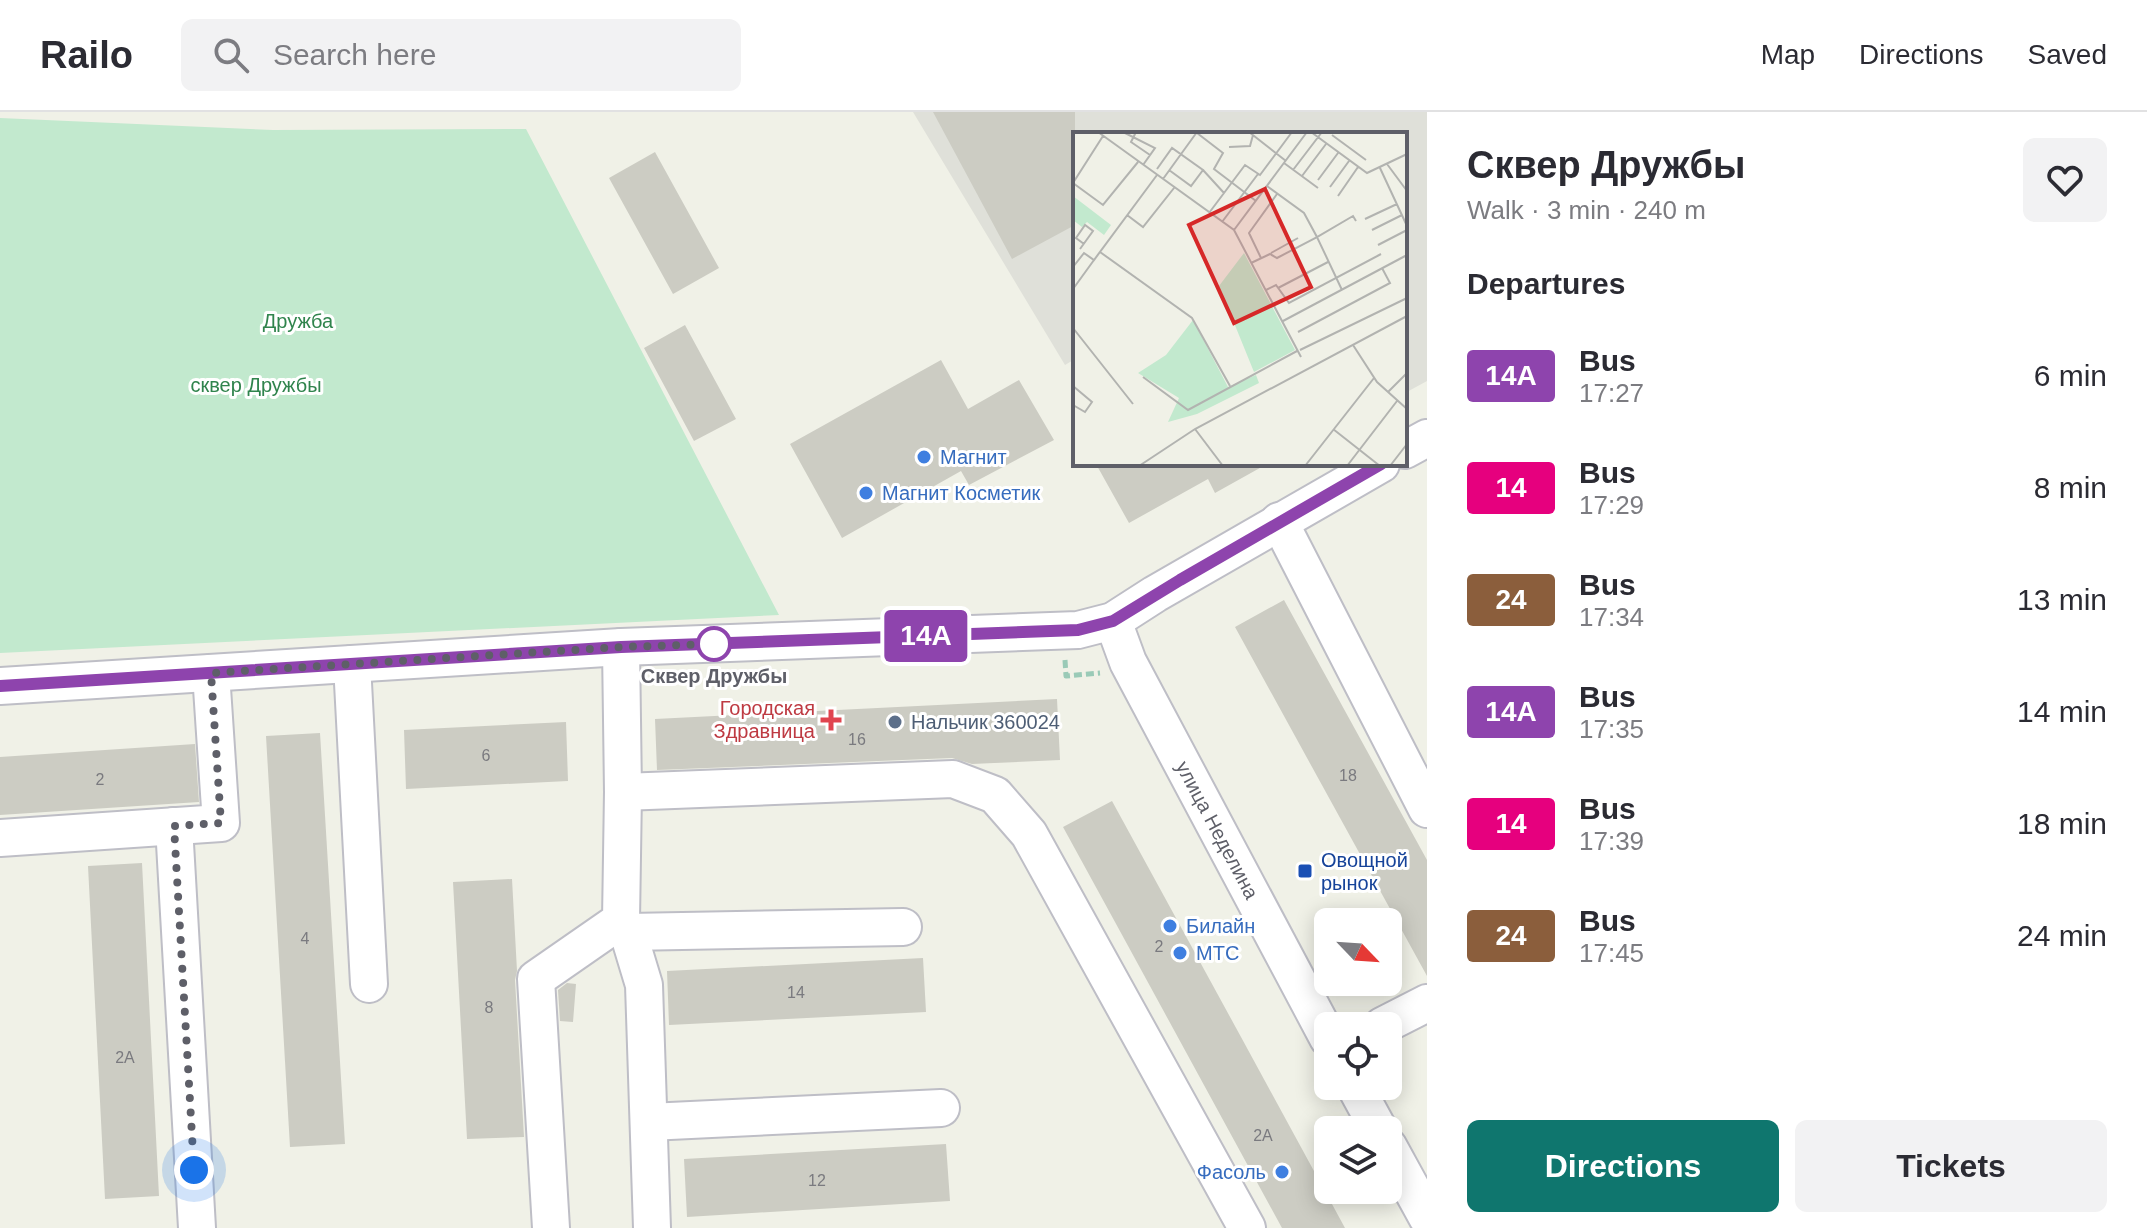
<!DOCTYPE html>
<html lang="en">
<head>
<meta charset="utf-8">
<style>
	:root { --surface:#fff; --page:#f2f2f3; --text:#2b2b33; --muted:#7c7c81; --line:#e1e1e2; --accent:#0f766e }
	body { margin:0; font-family:Helvetica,sans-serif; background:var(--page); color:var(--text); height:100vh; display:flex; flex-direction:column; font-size:30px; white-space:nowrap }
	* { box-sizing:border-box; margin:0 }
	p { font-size:26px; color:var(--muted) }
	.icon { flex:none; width:44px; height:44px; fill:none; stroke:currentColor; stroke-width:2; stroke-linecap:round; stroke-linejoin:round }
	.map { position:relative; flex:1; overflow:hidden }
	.drawer { display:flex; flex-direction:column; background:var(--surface); width:720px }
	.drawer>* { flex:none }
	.badge { padding:0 16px; border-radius:6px; font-size:28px; line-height:52px }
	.needle { width:52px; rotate:115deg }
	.tools { position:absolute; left:1314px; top:796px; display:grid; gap:16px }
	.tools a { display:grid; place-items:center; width:88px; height:88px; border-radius:12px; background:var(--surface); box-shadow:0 4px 20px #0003; font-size:40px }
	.you { position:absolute; width:40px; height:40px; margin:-20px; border:6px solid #fff; border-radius:50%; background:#1a73e8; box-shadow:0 0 0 12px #1a73e833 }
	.map>.badge { position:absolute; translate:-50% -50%; box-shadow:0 0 0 4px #fff }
	h2 { padding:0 40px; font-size:30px; line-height:72px }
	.round { display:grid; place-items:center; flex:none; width:84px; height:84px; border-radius:12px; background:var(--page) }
	.head { display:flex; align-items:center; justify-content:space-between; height:136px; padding:0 40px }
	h1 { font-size:38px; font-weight:700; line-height:60px }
	.button { display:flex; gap:16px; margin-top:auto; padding:16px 40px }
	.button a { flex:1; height:92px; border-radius:12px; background:var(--accent); color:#fff; font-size:32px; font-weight:700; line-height:92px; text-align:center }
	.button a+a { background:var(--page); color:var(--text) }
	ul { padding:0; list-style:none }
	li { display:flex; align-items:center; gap:24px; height:112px; padding:0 40px }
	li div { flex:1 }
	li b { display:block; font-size:30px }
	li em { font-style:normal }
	li .badge { min-width:88px; font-weight:700; text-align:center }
	header { display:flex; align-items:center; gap:48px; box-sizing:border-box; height:112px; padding:0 40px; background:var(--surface); border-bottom:2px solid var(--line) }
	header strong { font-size:38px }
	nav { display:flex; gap:44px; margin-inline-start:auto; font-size:28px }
	.search { width:560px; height:72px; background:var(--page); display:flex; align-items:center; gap:20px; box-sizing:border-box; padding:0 28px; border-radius:12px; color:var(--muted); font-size:30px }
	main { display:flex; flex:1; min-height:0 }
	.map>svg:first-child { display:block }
	.industrial { fill:#dfe0d9 }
	.green { fill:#c2e9ce }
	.building { fill:#ccccc3 }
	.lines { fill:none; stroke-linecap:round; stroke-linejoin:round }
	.minor-casing { stroke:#bebec6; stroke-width:40 }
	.path { stroke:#9acab7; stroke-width:5; stroke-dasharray:8 4; stroke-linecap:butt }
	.minor { stroke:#fff; stroke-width:36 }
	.line-casing { stroke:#fff; stroke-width:18 }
	.line { stroke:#8e44ad; stroke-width:12 }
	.walk { stroke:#5e5f68; stroke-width:8; stroke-dasharray:0 14.4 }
	.shop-dot { fill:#3f7fe0; stroke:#fff; stroke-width:3 }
	.stop-dot { fill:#fff; stroke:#8e44ad; stroke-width:4 }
	.health-dot { fill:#e0444e; stroke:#fff; stroke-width:3 }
	.service-dot { fill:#5c6f8a; stroke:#fff; stroke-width:3 }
	.transit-dot { fill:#1a4fb4; stroke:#fff; stroke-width:3 }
	.labels { text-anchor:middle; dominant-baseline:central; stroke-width:6; stroke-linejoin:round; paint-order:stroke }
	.number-label { font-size:16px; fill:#7a7a7f }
	.park-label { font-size:20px; fill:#30844d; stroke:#fff }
	.shop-label { font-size:20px; fill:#366cbe; stroke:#fff; text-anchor:start }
	.stop-label { font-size:20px; font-weight:bold; fill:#5e5f68; stroke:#fff }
	.health-label { font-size:20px; fill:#be3a42; stroke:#fff; text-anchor:end }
	.service-label { font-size:20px; fill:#4e5e75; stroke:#fff; text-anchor:start }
	.street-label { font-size:20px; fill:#5e5f68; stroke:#fff }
	.transit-label { font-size:20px; fill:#164399; stroke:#fff; text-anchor:start }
	.inset-road { fill:none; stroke:#b2b3b0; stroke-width:2 }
	.view { fill:#d62828; fill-opacity:0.15; stroke:#d62828; stroke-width:4 }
	.inset-edge { fill:none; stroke:#5e5f68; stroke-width:4 }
</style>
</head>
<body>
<header>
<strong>Railo</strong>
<div class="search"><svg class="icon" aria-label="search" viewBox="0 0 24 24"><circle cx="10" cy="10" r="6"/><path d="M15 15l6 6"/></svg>Search here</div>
<nav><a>Map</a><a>Directions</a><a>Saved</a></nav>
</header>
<main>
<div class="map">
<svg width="1427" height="1116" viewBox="0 0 1427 1116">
	<rect width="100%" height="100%" fill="#f0f1e7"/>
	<path class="industrial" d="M913 0H1427V269L1405 281V22H1075V247L1065 253Z"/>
	<path class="green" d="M0 6 273 18 526 17 779 503 0 541Z"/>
	<path class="building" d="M933 0H1075V113L1012 147Z
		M655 40 719 156 673 182 609 66Z
		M685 213 736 307 694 329 644 236Z
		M941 248 968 297 1019 268 1054 328 969 373 961 359 842 426 790 332Z
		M1096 352H1267L1215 381 1208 367 1129 411Z
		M1284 488 1427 748V864L1235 515Z
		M1057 587 1060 648 972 652 952 646 657 658 655 607Z
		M566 610 568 669 406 677 404 618Z
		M320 621 345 1032 290 1035 266 624Z
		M195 632 199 690 0 703V645Z
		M1112 689 1241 925 1345 1116H1282L1115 810 1063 715Z
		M142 751 159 1084 105 1087 88 754Z
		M512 767 517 859 515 868 524 1025 467 1027 453 770Z
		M923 846 926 900 669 913 667 859Z
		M567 871 576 872 573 910 560 909 558 878Z
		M946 1032 950 1089 687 1105 684 1047Z"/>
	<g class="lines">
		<g class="minor-casing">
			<g id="minor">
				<path d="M1405 338 1427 326"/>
				<path d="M1279 409 1427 697"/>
				<path id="s1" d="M1113 509 1128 550 1328 926"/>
				<path d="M352 552 369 872"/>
				<path d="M0 574 621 535 1078 518 1113 509 1155 482 1381 352"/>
				<path d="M623 680 953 667 995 683 1029 722 1247 1116"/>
				<path d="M174 714 197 1116"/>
				<path d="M0 726 221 711 211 561"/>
				<path d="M621 808 628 820 903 815"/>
				<path d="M628 820 644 873 652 1116"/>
				<path d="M1382 914 1427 891"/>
				<path d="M1355 974 1379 1018"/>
				<path d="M649 1010 941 996"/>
				<path d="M1388 1034 1427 1105"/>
				<path d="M551 1116 536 867 621 808 623 680 621 535"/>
			</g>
		</g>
		<path class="path" d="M1065 548 1066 564 1100 561"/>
		<use href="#minor" class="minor"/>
	</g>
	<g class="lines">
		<g class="line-casing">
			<path id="line" d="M0 574 621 535 1078 518 1113 509 1180 468 1381 352"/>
		</g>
		<use href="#line" class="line"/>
		<path class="walk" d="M194 1058 174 714 221 711 211 561 621 535 714 532"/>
	</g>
	<g class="shop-dot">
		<circle cx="924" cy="345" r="8"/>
		<circle cx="866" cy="381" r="8"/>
		<circle cx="1170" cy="814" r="8"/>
		<circle cx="1180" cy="841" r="8"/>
		<circle cx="1282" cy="1060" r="8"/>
	</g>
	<circle class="stop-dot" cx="714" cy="532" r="16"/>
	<path class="health-dot" d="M827 596h8v8h8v8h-8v8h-8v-8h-8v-8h8z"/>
	<circle class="service-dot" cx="895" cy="610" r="8"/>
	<rect class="transit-dot" x="1297" y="751" width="16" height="16" rx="4"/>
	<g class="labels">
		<g class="number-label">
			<text x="857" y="627">16</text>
			<text x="486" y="643">6</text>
			<text x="1348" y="663">18</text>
			<text x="100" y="667">2</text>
			<text x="305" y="826">4</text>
			<text x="1159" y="834">2</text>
			<text x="796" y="880">14</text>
			<text x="489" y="895">8</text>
			<text x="125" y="945">2А</text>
			<text x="1263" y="1023">2А</text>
			<text x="817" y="1068">12</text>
		</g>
		<g class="park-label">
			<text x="298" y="209">Дружба</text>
			<text x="256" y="273">сквер Дружбы</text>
		</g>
		<g class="shop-label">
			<text x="940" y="345">Магнит</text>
			<text x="882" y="381">Магнит Косметик</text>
			<text x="1186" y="814">Билайн</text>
			<text x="1196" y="841">МТС</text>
			<text x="1266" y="1060" text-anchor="end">Фасоль</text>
		</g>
		<g class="stop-label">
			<text x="714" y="564">Сквер Дружбы</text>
		</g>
		<g class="health-label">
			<text x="815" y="596">Городская<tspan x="815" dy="23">Здравница</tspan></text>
		</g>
		<g class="service-label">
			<text x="911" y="610">Нальчик 360024</text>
		</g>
		<g class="street-label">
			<text stroke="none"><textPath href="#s1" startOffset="234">улица Неделина</textPath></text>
		</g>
		<g class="transit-label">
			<text x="1321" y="748">Овощной<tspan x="1321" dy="23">рынок</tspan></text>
		</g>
	</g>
	<g transform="translate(1073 20)">
		<rect width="334" height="334" fill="#f0f1e7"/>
		<path d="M0 64 38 93 31 103 14 90 9 95 0 88ZM171 121 222 218 181 240 146 154ZM120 188 155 255 183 243 186 251 124 282 95 290 106 266 65 241 93 223Z" fill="#c2e9ce"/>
		<path class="inset-road" d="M25 0 161 98 228 225M50 0 82 16 70 33M63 0 58 10 77 23M176 0 213 29M238 0 294 41 334 22M124 1 150 21 141 37 183 69M259 3 293 28M30 4 0 51 30 73 65 30M156 15 177 14 180 3M211 31 245 56M314 32 334 59M307 36 334 94M84 37 99 16 130 38 118 54 96 38M130 38 151 61M220 38 249 0M229 44 253 12M90 47 124 0M245 48 265 21M194 54 231 81 244 105 280 84 283 89M257 55 276 29M265 64 285 35M136 81 172 33 187 43 219 0M54 83 70 95 101 56M292 87 324 72M149 90 185 42M161 98 234 0M299 98 329 83M305 113 334 98M7 117 20 99 12 93 3 106 11 112M27 120 119 186 157 254M198 121 225 106M188 126 176 101 204 62M178 131 197 122 204 126 244 105 269 158M0 135 11 121 21 128 84 43M205 156 255 130M0 157 21 128M193 158 203 153 216 171 308 122M210 189 334 123M0 196 60 272M225 200 317 151 309 136M280 213 304 250 334 277M227 218 334 166M70 245 115 278 224 219M0 254 19 270 12 280 0 273M315 260 334 241M122 297 150 334M260 297 307 334M66 334 122 297 334 184M232 334 301 246M274 334 324 269M317 334 334 312"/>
		<path class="view" d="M192 57 238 155 161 191 116 93Z"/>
		<rect width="334" height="334" class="inset-edge"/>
	</g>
</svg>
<div class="tools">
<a><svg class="needle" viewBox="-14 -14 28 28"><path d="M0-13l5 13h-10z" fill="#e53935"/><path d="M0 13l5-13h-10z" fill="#7c7c81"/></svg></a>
<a><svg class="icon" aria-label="locate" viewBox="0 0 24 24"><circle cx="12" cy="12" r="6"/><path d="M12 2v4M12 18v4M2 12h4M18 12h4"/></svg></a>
<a><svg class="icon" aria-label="layers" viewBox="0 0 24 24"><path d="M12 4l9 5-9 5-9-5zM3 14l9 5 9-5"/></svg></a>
</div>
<div class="you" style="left:194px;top:1058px"></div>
<b class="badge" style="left:926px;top:524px;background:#8e44ad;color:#fff">14А</b>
</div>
<section class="drawer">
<div class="head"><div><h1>Сквер Дружбы</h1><p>Walk · 3 min · 240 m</p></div><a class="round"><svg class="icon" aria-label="heart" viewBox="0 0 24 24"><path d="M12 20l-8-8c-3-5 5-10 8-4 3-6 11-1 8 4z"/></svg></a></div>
<h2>Departures</h2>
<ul>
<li><span class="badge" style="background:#8e44ad;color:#fff">14А</span><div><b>Bus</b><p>17:27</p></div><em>6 min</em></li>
<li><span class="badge" style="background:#e6007e;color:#fff">14</span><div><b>Bus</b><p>17:29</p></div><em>8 min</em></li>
<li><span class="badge" style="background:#8b5e3c;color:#fff">24</span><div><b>Bus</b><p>17:34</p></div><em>13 min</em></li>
<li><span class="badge" style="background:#8e44ad;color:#fff">14А</span><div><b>Bus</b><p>17:35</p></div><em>14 min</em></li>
<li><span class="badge" style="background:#e6007e;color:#fff">14</span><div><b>Bus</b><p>17:39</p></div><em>18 min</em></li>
<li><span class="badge" style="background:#8b5e3c;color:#fff">24</span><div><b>Bus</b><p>17:45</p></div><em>24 min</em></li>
</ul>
<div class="button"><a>Directions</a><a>Tickets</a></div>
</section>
</main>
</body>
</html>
